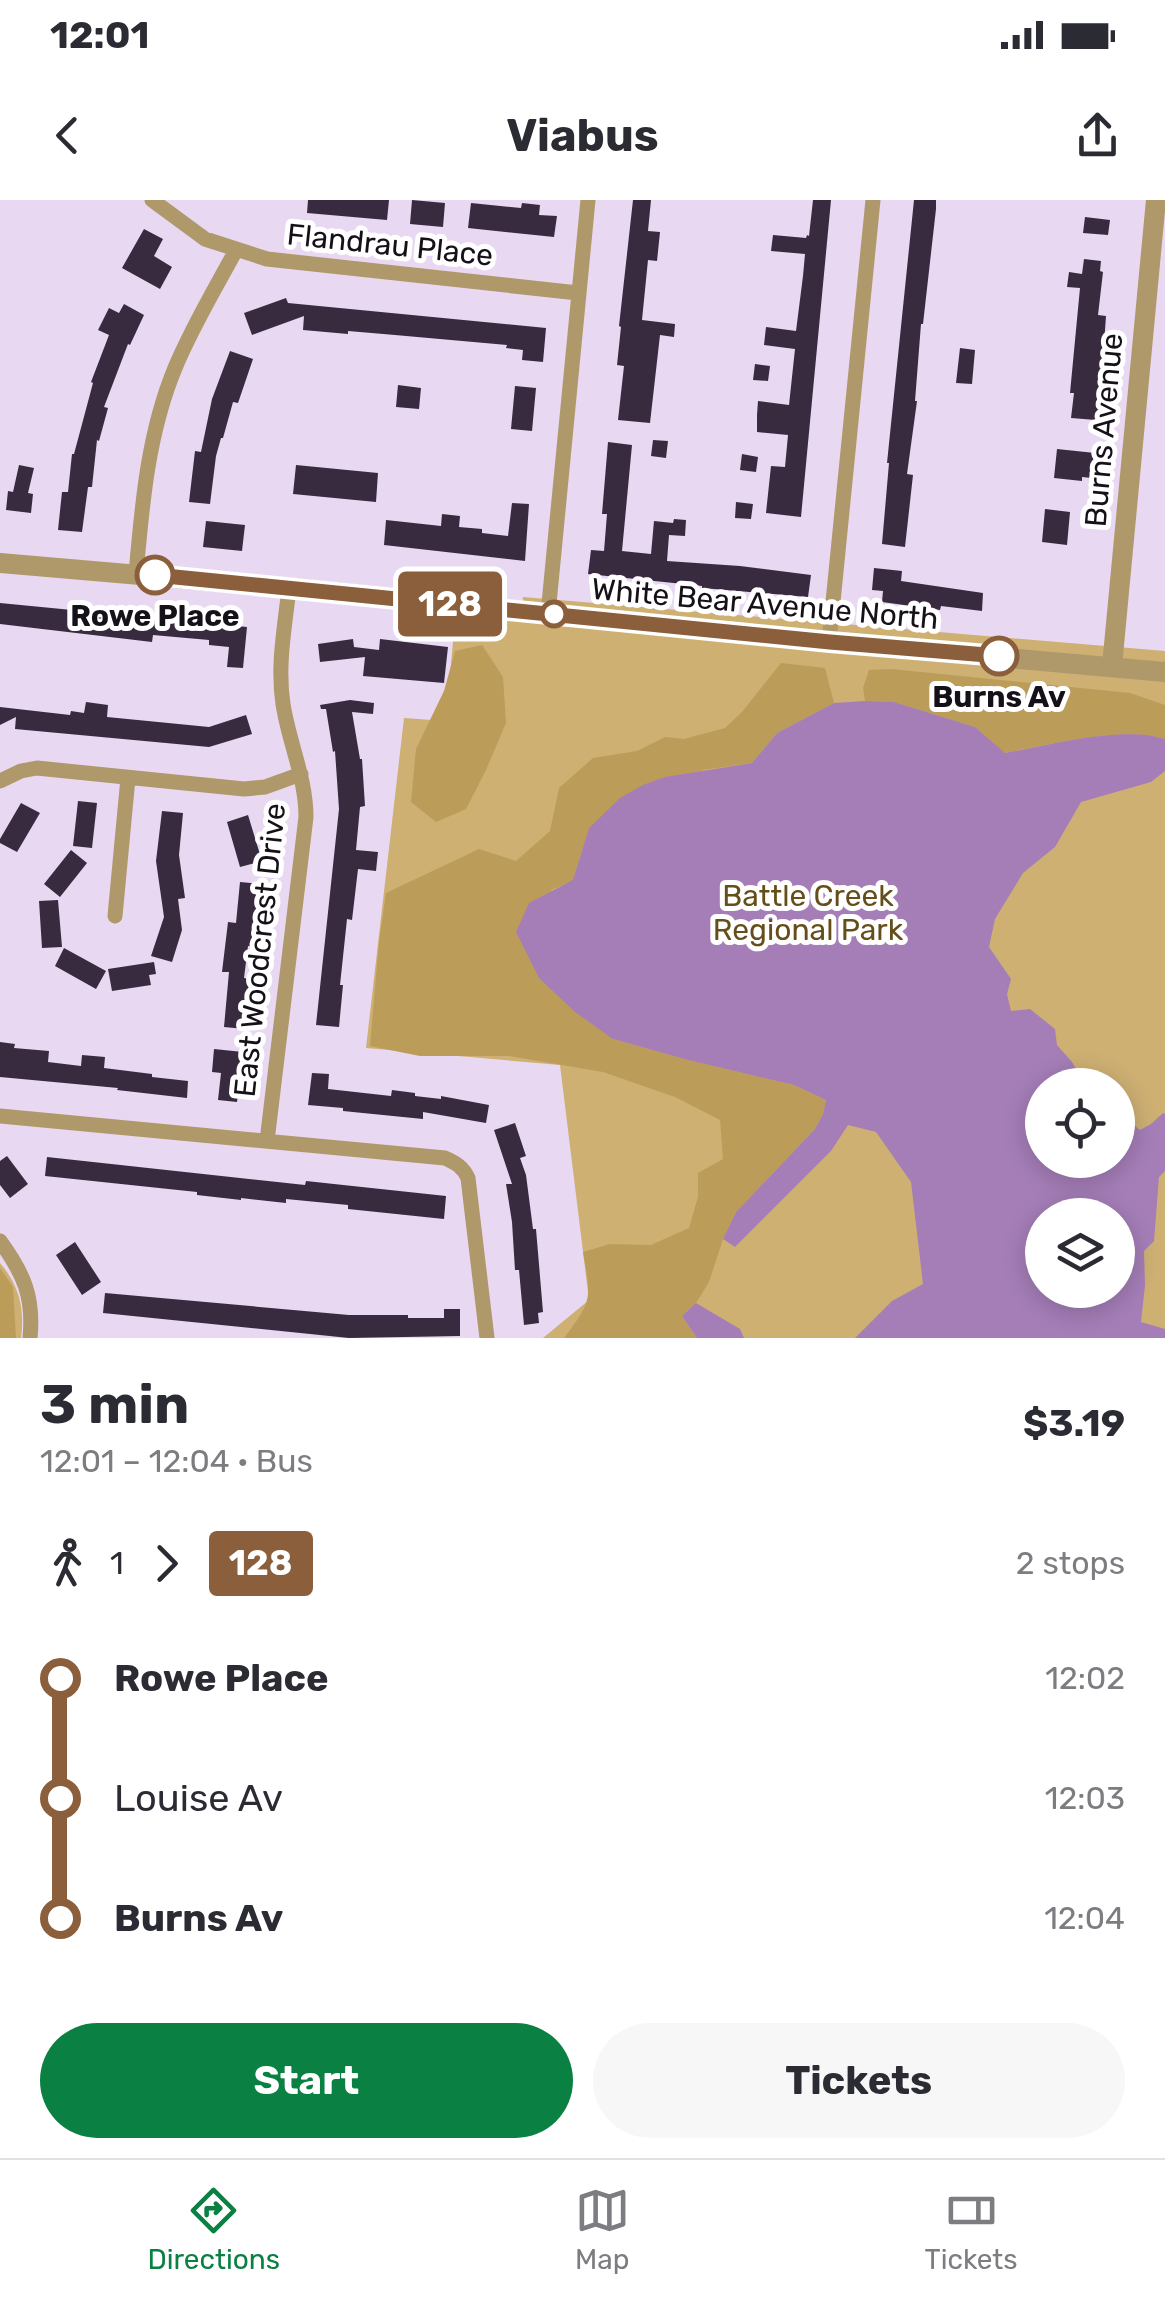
<!DOCTYPE html>
<html lang="en">
<head>
<meta charset="utf-8">
<style>
	:root { --surface:#fff; --page:#f7f7f7; --text:#2b2b33; --muted:#7c7c81; --line:#e1e1e2; --accent:#0b8043 }
	body { margin:0; font-family:Rubik,sans-serif; background:var(--page); color:var(--text); height:100vh; display:flex; flex-direction:column; font-size:38px; white-space:nowrap }
	* { box-sizing:border-box; margin:0 }
	p { font-size:32px; color:var(--muted) }
	.icon { flex:none; width:55px; height:55px; fill:none; stroke:currentColor; stroke-width:2; stroke-linecap:round; stroke-linejoin:round }
	.map { position:relative; height:1138px; overflow:hidden }
	.side { display:flex; flex-direction:column; background:var(--surface); flex:1 }
	.side>* { flex:none }
	.badge { padding:0 20px; border-radius:8px; font-size:35px; line-height:65px }
	.tools { position:absolute; left:1025px; top:868px; display:grid; gap:20px }
	.tools a { display:grid; place-items:center; width:110px; height:110px; border-radius:50%; background:var(--surface); box-shadow:0 5px 25px #0003; font-size:50px }
	.map>.badge { position:absolute; translate:-50% -50%; box-shadow:0 0 0 5px #fff }
	.legs { display:flex; align-items:center; gap:15px; height:110px; padding:0 40px; font-size:32px }
	.legs p { margin-inline-start:auto }
	.head { display:flex; align-items:center; justify-content:space-between; height:170px; padding:0 40px }
	h1 { font-size:55px; font-weight:700; line-height:75px }
	.button { display:flex; gap:20px; margin-top:auto; padding:20px 40px }
	.button a { flex:1; height:115px; border-radius:60px; background:var(--accent); color:#fff; font-size:40px; font-weight:700; line-height:115px; text-align:center }
	.button a+a { background:var(--page); color:var(--text) }
	ul { padding:0 40px; list-style:none }
	li { display:flex; align-items:center; gap:35px; height:120px; font-size:38px }
	li i { display:grid; place-items:center; width:15px; height:100%; margin:0 12px; background:currentColor }
	li i::after { content:''; width:25px; height:25px; margin:-12px; border:8px solid; border-radius:50%; background:var(--surface) }
	li p { margin-inline-start:auto }
	li:first-child i { background:linear-gradient(#0000 50%,currentColor 0) }
	li:last-child i { background:linear-gradient(currentColor 50%,#0000 0) }
	.status { display:flex; justify-content:space-between; align-items:center; height:70px; padding:0 50px; background:var(--surface); direction:ltr }
	.status svg { height:28px; fill:currentColor }
	header { display:flex; justify-content:space-between; align-items:center; height:130px; padding:0 40px; background:var(--surface); font-size:45px; font-weight:700 }
	.tab-bar { display:flex; justify-content:space-around; align-items:center; height:140px; border-top:2px solid var(--line); background:var(--surface); font-size:28px; color:var(--muted) }
	.tab-bar a { display:grid; justify-items:center; gap:5px }
	.tab-bar .on { color:var(--accent) }
	.map>svg:first-child { display:block }
	.green { fill:#ceb073; fill-rule:evenodd }
	.forest { fill:#bc9c59 }
	.water { fill:#a57eb8; fill-rule:evenodd }
	.building { fill:#382b3f }
	.lines { fill:none; stroke-linecap:round; stroke-linejoin:round }
	.minor { stroke:#af9869; stroke-width:15 }
	.tertiary { stroke:#af9869; stroke-width:20 }
	.line-1-casing { stroke:#fff; stroke-width:22 }
	.line-1 { stroke:#8b5e3c; stroke-width:15 }
	.stop-1-dot { fill:#fff; stroke:#8b5e3c; stroke-width:5 }
	.labels { text-anchor:middle; dominant-baseline:central; stroke-width:10; stroke-linejoin:round; paint-order:stroke }
	.street-label { font-size:30px; fill:#161019; stroke:#fff }
	.stop-label { font-size:30px; font-weight:bold; fill:#161019; stroke:#fff }
	.park-label { font-size:30px; fill:#654e1a; stroke:#fff }
</style>
</head>
<body>
<div class="status"><b>12:01</b><svg viewBox="0 0 49 12"><path d="M0 12V9h3v3zM5 12V6h3v6zM10 12V3h3v9zM15 12V0h3v12zM26 1h20v11H26zM47 4h2v5h-2z"/></svg></div>
<header><svg class="icon" aria-label="back" viewBox="0 0 24 24"><path d="M15 5l-7 7 7 7"/></svg>Viabus<svg class="icon" aria-label="share" viewBox="0 0 24 24"><path d="M12 15V3M7 8l5-5 5 5M5 13v7h14v-7"/></svg></header>
<div class="map">
<svg width="1165" height="1138" viewBox="0 0 1165 1138">
	<rect width="100%" height="100%" fill="#e8d8f1"/>
	<path class="green" d="M523 397 1165 451V1138H543L589 1100 560 865 366 848 404 518 446 521 456 408 522 413ZM1042 885H1118V960H1042ZM1042 1015H1118V1090H1042Z
		M0 1063C19 1085 25 1109 21 1138H0Z"/>
	<path class="forest" d="M482 445 503 477 506 523 485 572 466 609 436 622 411 602 416 549 444 491 455 451Z
		M781 463 825 468 834 503 777 533 752 563 703 570 589 628 573 681 551 690 613 839 688 860 794 885 826 900 823 914 815 929 736 1012 723 1039 709 1082 696 1103 682 1116 697 1138H564C593 1100 591 1099 583 1052L610 1044 651 1045 689 1028 698 997V973L723 959 720 920 675 897 603 872 509 856H420L370 846 379 742 386 693 479 649 516 661 550 631 559 588 593 558 637 551 665 537 684 539 725 528 742 512Z
		M891 469 1130 493 1165 505V539C1123 526 1049 545 1004 553L975 527 894 502 865 501 863 488 869 470Z
		M0 1068 13 1087 16 1138H0Z"/>
	<path class="water" d="M865 501 894 502 975 527 1005 553C1049 545 1123 525 1165 539V571L1151 582 1081 602 1055 647 1023 673 995 719 989 747 1011 779 1007 794 1011 811 1030 809 1055 829 1057 845 1072 862 1085 885H1042V960H1118V916L1127 919 1140 930 1151 924 1163 913 1165 914V971L1159 977 1154 1041 1144 1051 1145 1085 1141 1122 1165 1129V1138H855L892 1101 923 1084 911 982 876 932 848 925 831 951 735 1047 723 1039 736 1012 815 929 823 914 826 900 794 885 688 860 613 839 575 812 539 778 516 732 529 703 573 680 589 628 620 598 643 585 665 577 752 563 777 533 834 503ZM1118 1015V1090H1042V1015Z
		M696 1103 740 1129 744 1138H697L682 1116Z"/>
	<path class="building" d="M308 0H389L387 20 307 13Z
		M412 0 445 3 443 27 410 24Z
		M633 0H651L648 31 660 32 657 61 648 60 642 120 675 124 674 137 660 135 650 223 618 220 624 166 617 165 621 127 619 126Z
		M813 0H831L801 317 766 313 771 266 785 267 788 235 757 232V215L758 201 789 205 795 149 764 145 766 127 796 131 803 76 805 54 771 51 773 35 806 38 807 35 809 36Z
		M914 0H936V9L923 124H921L915 201H917L907 274 913 275 905 347 882 344 889 263H887Z
		M471 3 521 8 522 3 540 5 539 15 557 16 554 37 468 28Z
		M1085 17 1110 20 1108 35 1083 33Z
		M144 29 163 39 154 56 172 67 160 89 122 68Z
		M1084 59 1101 61 1100 71 1103 72 1098 115 1106 116 1100 201 1111 202 1108 221 1071 218 1074 193H1070L1080 88 1067 87 1069 72 1082 74Z
		M286 98 288 103 546 128 543 162 522 160 523 150 506 148 507 145 395 135 348 131V134L303 130 304 116 252 135 244 113Z
		M124 104 144 115 130 145 128 144 104 207 108 208 99 241 97 240 92 287H88L82 332 58 330 62 292H68L72 254H74L93 183 91 182 109 135 98 130 109 108 119 113Z
		M960 148 975 150 972 184 956 183Z
		M230 151 253 159 238 203 233 202 223 238H221L216 256 210 304 189 302 195 251 201 252 212 199Z
		M755 164 770 166 768 181 753 180Z
		M398 185 421 188 419 209 396 207Z
		M515 186 536 188 532 231 511 229Z
		M653 240 668 241 666 258 651 256Z
		M608 242 632 245 622 351 651 354 654 321 673 323 674 319 686 320 685 336 669 335 667 361 740 366 811 375 808 397 702 388V386L588 374 591 350 604 351 607 314H602Z
		M1057 249 1095 253 1092 278 1082 277V281L1054 278Z
		M742 254 758 257 756 272 740 270Z
		M19 265 34 268 28 293 33 294 31 313 6 310 8 291 13 292Z
		M296 265 378 273 376 302 293 294Z
		M736 302 753 304 751 319 735 318Z
		M512 303 529 304 525 361 384 345 386 320 441 326 442 314 460 316 459 327 482 329V333L508 336Z
		M1045 309 1070 312 1067 345 1042 342Z
		M206 321 245 325 242 351 203 347Z
		M874 368 902 371 901 381 983 393 982 411 941 406 940 410 882 402 883 391 872 390Z
		M0 403 247 427 243 468 227 467 229 447 209 445V440L153 435 152 442 0 424Z
		M353 439 354 447 379 450 380 439 448 447 444 483 363 476 365 457 320 462 318 444Z
		M350 500 374 503 373 514 352 512 360 559H362L365 606 360 607 356 650 378 652 376 671 358 669 352 720 347 719 340 785H343L339 827 316 825 339 609 335 551 333 552 326 509H321L320 505Z
		M86 502 108 505 107 517 209 527 246 515 252 534 209 547 15 529 16 517 0 525V507L70 515 71 511 84 513Z
		M78 601 97 603 92 648 73 646Z
		M21 603 40 613 17 652 0 643V639Z
		M162 611 183 613 179 655 185 698 178 699 182 730 172 762 151 756 164 717 156 661Z
		M248 615 262 661 240 667 227 622Z
		M71 650 87 663 60 697 44 684Z
		M240 682 260 684 254 747 248 746 244 778 250 779 245 829 224 827 229 772H222L228 722 236 723Z
		M58 700 62 747 42 748 39 701Z
		M64 748 106 771 96 789 55 766Z
		M154 762 156 774 149 775 151 785 112 791 108 769Z
		M0 842 15 844 14 848 49 851 48 862 81 866 82 855 105 857 104 868 152 874V877L188 881 187 898 117 890 118 888 0 877Z
		M214 849 243 852 237 902 218 900 221 873 212 872Z
		M312 873 329 874 328 889 391 896 392 890 415 893V896L441 899V896L489 905 486 923 423 912V919L343 911V908L308 905Z
		M515 923 526 956 520 958 526 975 533 1029H536L543 1112 538 1113 539 1123 524 1125 519 1070H515L512 1022 506 984H512L494 930Z
		M7 956 28 984 10 998 0 985V961Z
		M47 957 305 985 306 981 446 996 444 1019 348 1009V1005L286 999V1003L241 998V1000L197 995V992L45 976Z
		M75 1042 101 1082 82 1095 56 1055Z
		M105 1093 349 1115H408V1118H444V1109H460V1136L349 1138 103 1113Z"/>
	<g class="lines">
		<path class="minor" d="M152 0 205 39 267 59 578 93
			M136 374C142 304 148 233 175 168 192 127 215 89 236 50
			M548 414 588 0
			M829 442 873 0
			M0 581 21 571 37 568 244 589 265 587 301 574
			M115 716 128 578
			M0 916 445 958C456 963 463 967 468 978L487 1138
			M267 941 306 617C306 578 289 543 283 504 277 465 285 426 289 388
			M0 1041C24 1074 34 1097 30 1138"/>
		<path class="tertiary" d="M0 363 303 389 829 442 1165 472
			M1112 466 1156 0"/>
	</g>
	<g class="lines">
		<g class="line-1-casing">
			<path id="line-1" d="M155 375 830 442 999 456"/>
		</g>
		<use href="#line-1" class="line-1"/>
	</g>
	<g class="stop-1-dot">
		<circle cx="155" cy="375" r="18"/>
		<circle cx="554" cy="414" r="12"/>
		<circle cx="999" cy="456" r="18"/>
	</g>
	<g class="labels">
		<g class="street-label">
			<text transform="translate(390 45) rotate(6)">Flandrau Place</text>
			<text transform="translate(1104 230) rotate(-85)">Burns Avenue</text>
			<text transform="translate(765 404) rotate(5)">White Bear Avenue North</text>
			<text transform="translate(260 750) rotate(-84)">East Woodcrest Drive</text>
		</g>
		<g class="stop-label">
			<text x="155" y="416">Rowe Place</text>
			<text x="999" y="497">Burns Av</text>
		</g>
		<g class="park-label">
			<text x="808" y="696">Battle Creek<tspan x="808" dy="34">Regional Park</tspan></text>
		</g>
	</g>
</svg>
<div class="tools">
<a><svg class="icon" aria-label="locate" viewBox="0 0 24 24"><circle cx="12" cy="12" r="6"/><path d="M12 2v4M12 18v4M2 12h4M18 12h4"/></svg></a>
<a><svg class="icon" aria-label="layers" viewBox="0 0 24 24"><path d="M12 4l9 5-9 5-9-5zM3 14l9 5 9-5"/></svg></a>
</div>
<b class="badge" style="left:450px;top:404px;background:#8b5e3c;color:#fff">128</b>
</div>
<section class="side">
<div class="head"><div><h1>3 min</h1><p>12:01 – 12:04 · Bus</p></div><b>$3.19</b></div>
<div class="legs"><svg class="icon" aria-label="walk" viewBox="0 0 24 24"><circle cx="13" cy="4" r="2"/><path d="M13 8l-2 6 4 7M11 14l-3 7M7 12l3-4h3l4 4"/></svg>1<svg class="icon" aria-label="forward" viewBox="0 0 24 24"><path d="M9 5l7 7-7 7"/></svg><b class="badge" style="background:#8b5e3c;color:#fff">128</b><p>2 stops</p></div>
<ul>
<li><i style="color:#8b5e3c"></i><b>Rowe Place</b><p>12:02</p></li>
<li><i style="color:#8b5e3c"></i><span>Louise Av</span><p>12:03</p></li>
<li><i style="color:#8b5e3c"></i><b>Burns Av</b><p>12:04</p></li>
</ul>
<div class="button"><a>Start</a><a>Tickets</a></div>
</section>
<nav class="tab-bar">
<a class="on"><svg class="icon" aria-label="directions" viewBox="0 0 24 24"><path d="M12 3l9 9-9 9-9-9zM9 14v-3h6M13 9l2 2-2 2"/></svg>Directions</a>
<a><svg class="icon" aria-label="map" viewBox="0 0 24 24"><path d="M3 6l6-2 6 2 6-2v14l-6 2-6-2-6 2zM9 4v14M15 6v14"/></svg>Map</a>
<a><svg class="icon" aria-label="tickets" viewBox="0 0 24 24"><path d="M3 7h18v10H3zM15 7v10"/></svg>Tickets</a>
</nav>
</body>
</html>
